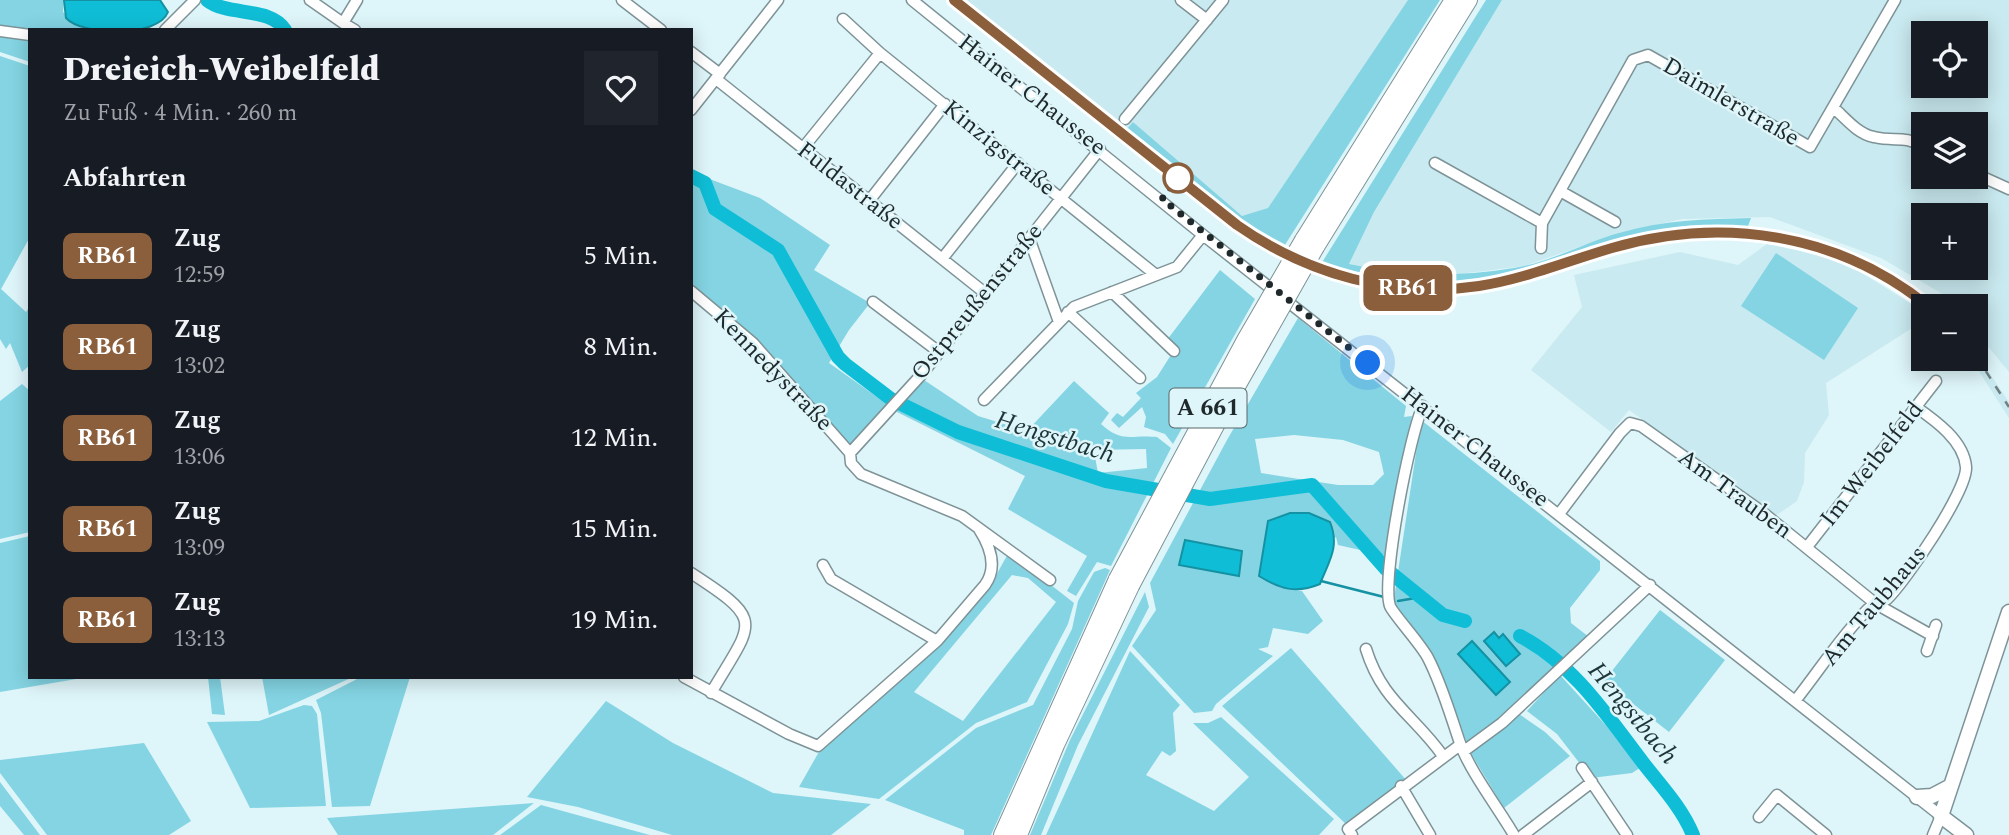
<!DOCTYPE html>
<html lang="de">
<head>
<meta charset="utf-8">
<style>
	:root { --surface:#171b24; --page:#20242c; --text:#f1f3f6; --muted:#9ea1a6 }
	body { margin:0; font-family:Spectral,serif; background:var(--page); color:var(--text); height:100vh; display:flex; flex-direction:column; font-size:26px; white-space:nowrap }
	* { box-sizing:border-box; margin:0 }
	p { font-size:23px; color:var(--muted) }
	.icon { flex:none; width:38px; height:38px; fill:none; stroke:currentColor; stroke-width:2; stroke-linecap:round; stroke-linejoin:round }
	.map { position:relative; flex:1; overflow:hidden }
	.panel { position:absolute; left:28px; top:28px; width:665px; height:651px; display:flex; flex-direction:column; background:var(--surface); border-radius:0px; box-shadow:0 4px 18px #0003 }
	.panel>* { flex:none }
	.badge { padding:0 14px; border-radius:10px; font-size:24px; line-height:46px }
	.buttons { position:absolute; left:1911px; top:21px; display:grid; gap:14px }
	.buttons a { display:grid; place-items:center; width:77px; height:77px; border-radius:0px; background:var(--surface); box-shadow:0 4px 18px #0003; font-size:35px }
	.you { position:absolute; width:35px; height:35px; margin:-18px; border:5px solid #fff; border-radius:50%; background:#1a73e8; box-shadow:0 0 0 10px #1a73e833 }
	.map>.badge { position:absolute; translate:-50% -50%; box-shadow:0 0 0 4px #fff }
	h2 { padding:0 35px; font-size:26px; line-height:63px }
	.round { display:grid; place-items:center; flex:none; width:74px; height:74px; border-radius:0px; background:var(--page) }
	.headline { display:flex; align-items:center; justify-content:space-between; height:119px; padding:0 35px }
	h1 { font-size:33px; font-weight:800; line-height:52px }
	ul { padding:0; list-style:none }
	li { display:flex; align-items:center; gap:21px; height:91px; padding:0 35px }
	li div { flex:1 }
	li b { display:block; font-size:26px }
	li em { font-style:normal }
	li .badge { min-width:77px; font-weight:700; text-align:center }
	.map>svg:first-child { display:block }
	.built { fill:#c9eaf0; fill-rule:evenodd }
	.green { fill:#84d4e3; fill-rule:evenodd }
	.water { fill:#0fbed6; stroke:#1491a2; stroke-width:2 }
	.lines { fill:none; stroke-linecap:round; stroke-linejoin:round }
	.stream { stroke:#1491a2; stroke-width:2.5 }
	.river { stroke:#0fbed6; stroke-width:14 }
	.minor-casing { stroke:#7e9397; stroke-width:13 }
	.major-casing { stroke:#7e9397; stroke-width:17 }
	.highway-casing { stroke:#7e9397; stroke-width:18 }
	.minor { stroke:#fff; stroke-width:10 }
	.major { stroke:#fff; stroke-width:14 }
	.highway { stroke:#fff; stroke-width:16 }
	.rail { stroke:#707f82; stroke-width:2.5; stroke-dasharray:9 9; stroke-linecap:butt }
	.highway-bridge-casing { stroke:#7e9397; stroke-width:18; stroke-linecap:butt }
	.highway-bridge { stroke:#fff; stroke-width:16 }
	.line-casing { stroke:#fff; stroke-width:16 }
	.line { stroke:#8b5e3c; stroke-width:10 }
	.walk { stroke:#1f282a; stroke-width:7; stroke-dasharray:0 12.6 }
	.stop-dot { fill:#fff; stroke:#8b5e3c; stroke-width:3.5 }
	.labels { text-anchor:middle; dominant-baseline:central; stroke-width:5; stroke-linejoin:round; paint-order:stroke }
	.shield { fill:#def5f9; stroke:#586668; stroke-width:2 }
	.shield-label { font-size:23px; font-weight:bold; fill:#1f282a }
	.street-label { font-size:24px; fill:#1f282a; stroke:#def5f9 }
	.water-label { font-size:26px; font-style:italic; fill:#1d363a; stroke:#def5f9 }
</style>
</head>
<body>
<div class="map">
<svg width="2009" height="835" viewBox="0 0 2009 835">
	<rect width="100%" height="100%" fill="#def5f9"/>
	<path class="built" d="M948 0H1409L1268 208 1242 217 1133 122 1126 130 1245 225 1283 248 1279 255 1234 227 1231 229 1208 212Z
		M1502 0H2009V372L1976 332V306H1954L1946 296 1881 258 1770 217 1682 219 1620 233 1524 266 1444 276 1405 274 1349 264 1374 212ZM1923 33H1976V86H1923ZM1923 124H1976V177H1923ZM1923 215H1976V268H1923Z
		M1748 226 1744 234 1697 235 1639 243 1504 286 1457 292 1382 289 1318 272 1321 264 1352 275 1470 282 1681 227Z
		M1755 230 1795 237 1861 261 1901 283 1931 306H1923V309L1907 295 1849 263 1803 247 1753 235Z
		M1767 244 1820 255 1857 270 1923 311V321L1826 383 1829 415 1805 453 1804 482 1797 501 1777 515 1629 410 1611 432 1531 370 1582 307 1574 275 1680 252 1738 265Z
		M1976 353 2009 402V418L1971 359H1976Z"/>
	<path class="green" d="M0 0H64L63 12 82 28 96 30H30L0 26Z
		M1408 0H1440L1283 248 1245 225 1126 130 1133 122 1242 216 1268 208Z
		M1486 0H1502L1374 212 1349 264C1408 276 1465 278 1524 266 1556 259 1587 242 1619 233 1663 220 1706 219 1751 218L1748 226C1725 226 1701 224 1679 227 1624 235 1574 259 1520 272 1455 287 1385 287 1321 264Z
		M0 35 30 39V62L0 52Z
		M0 56 30 66V237L1 289 26 312 30 306V365L22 372 10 343 6 349 0 339Z
		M691 172 760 198 830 245 814 270 870 303 849 330 829 363 887 404 849 446 754 338 691 284Z
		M1776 253 1858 308 1824 360 1741 306Z
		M1220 270 1255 299 1173 444 1165 434 1144 427 1146 417 1142 407 1119 428 1111 420 1117 413 1123 417 1141 398 1136 393 1157 377 1176 347 1167 340Z
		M1298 318 1406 406 1404 417 1412 416 1387 556 1338 545 1336 537 1279 587 1302 591 1323 621 1308 634 1273 628 1268 647 1258 649 1273 656 1216 704 1212 711 1194 713 1132 646 1156 610 1150 583 1227 440ZM1294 435 1343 440 1379 452 1384 474 1373 485H1338L1261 473 1255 439Z
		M921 378 978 416 1027 431 1074 381 1109 413 1101 424C1123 444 1131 434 1157 437L1171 448 1111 566 1097 562 1076 596 1067 591 1087 556 1008 509 1025 476 893 410ZM1042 433 1090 450 1146 449 1147 468 1098 473 1095 457 1040 437Z
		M22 384 30 391V532L0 539V401Z
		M1421 420 1600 561V570L1570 608 1571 623 1589 637 1506 715 1468 745 1423 640 1393 605Z
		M30 536V677H88L0 692V543Z
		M1009 552 1074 603 1068 624 1027 702 976 723 879 799 799 787 820 750 994 579ZM1012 575 1028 578 1056 602 963 721 914 692Z
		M1105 568 1110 570 991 835H964V830L885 800 976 728 1033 705 1072 629 1078 601 1094 572Z
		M1145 592 1149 607 1078 745 1041 835H1030L1070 740Z
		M1660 610 1725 660 1669 732 1604 681Z
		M1291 648 1407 781 1348 826 1222 706Z
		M1130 651 1180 705 1173 713 1176 751 1170 756 1162 751 1146 775 1214 811 1249 777 1193 723H1208L1221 717 1334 819 1319 835H1046Z
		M1560 675 1643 766 1632 773 1591 778 1557 734 1527 711Z
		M208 677H220L225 715 212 714Z
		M262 677H353L269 715Z
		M361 677H410L370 806 332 807 321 713 316 700Z
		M606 701 673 743 773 793 871 804 831 835H672L578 807 527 797Z
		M304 705 312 706 317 714 326 806 250 808 207 722 259 721Z
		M1519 714 1545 732 1570 756 1504 808 1470 752Z
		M144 743 191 821 169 835H47L0 773V760Z
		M0 782 40 835H24L0 806Z
		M534 803 493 835H338L327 818Z
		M541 805 635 831 650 835H500Z"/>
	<path class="water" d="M64 0H160L168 12C158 38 82 36 66 18Z
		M1290 513H1309L1330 522C1340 547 1329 561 1320 584 1296 594 1280 589 1259 576L1268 521Z
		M1185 540 1242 551 1239 576 1179 565Z
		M1494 632 1499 638 1503 634 1520 654 1506 666 1484 641Z
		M1472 641 1510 682 1496 695 1458 654Z"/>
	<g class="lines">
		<path class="stream" d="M1321 581 1384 597
			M1398 601 1421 597"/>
		<path class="river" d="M207 0C228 17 270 6 285 30
			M691 176 705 183 715 209 778 250 838 357 845 364 891 399 958 432 1106 481 1210 499 1312 485 1386 569 1443 615 1465 621
			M1520 636C1574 664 1608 717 1644 764 1662 787 1682 808 1693 835"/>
		<g class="minor-casing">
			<path id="minor" d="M310 0 343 23
				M622 0 661 30
				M912 0 1203 235 1941 816 1933 835
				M1181 0 1207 20
				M843 19 880 53 1156 275
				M165 30 195 0
				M355 30 343 23 357 0
				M0 31 30 35
				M691 52 720 74
				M716 79 985 293
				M1834 108C1846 119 1858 134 1874 137 1895 142 1903 135 1923 146
				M691 110 778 0
				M1125 119 1223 0
				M803 148 880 53
				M1435 163 1542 223
				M1976 174 2009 189
				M1560 191 1615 222
				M869 201 945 104
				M1029 238 1059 322
				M1541 248 1542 223 1633 60 1648 55 1810 147 1895 0
				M942 259 1018 163
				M691 291 753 343 850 453
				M1112 292 1174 351
				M873 302 939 352
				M1068 312 1140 378
				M984 400 1074 307 1177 267 1203 235
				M1423 406C1410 433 1381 580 1390 606 1393 614 1421 644 1428 658 1442 685 1450 714 1460 743 1469 770 1499 809 1514 835
				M850 453 922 374 1100 149
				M850 453 851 463 861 474 962 516 1050 580
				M1559 514 1620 433 1630 423 1641 426 1761 511 1876 604 1933 636
				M1807 547 1936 381
				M823 565 831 579 937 641
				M691 573C767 622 753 621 711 693
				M1366 649C1382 701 1414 715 1443 756
				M1927 651 1936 625
				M684 677 789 734 818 746 937 641 985 585C998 567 990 546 979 529
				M1795 701C1819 671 1841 636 1868 609 1874 604 1881 603 1887 599 1905 582 1968 490 1966 467 1964 441 1936 421 1916 407
				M1464 751 1502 723 1650 585
				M1582 768 1627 835
				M1401 786 1430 835
				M1759 817 1777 795 1826 835
				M1352 835 1348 829 1460 745
				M1523 835 1592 782"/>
		</g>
		<g class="major-casing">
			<path id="major" d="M1917 797 1932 796 1951 786
				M1966 835 1941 816 2009 612"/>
		</g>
		<g class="highway-casing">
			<path id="highway" d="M1303 240 1453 0
				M1316 247 1469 0
				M1002 835 1117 579
				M1019 835 1056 745 1131 586"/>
		</g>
		<use href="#minor" class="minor"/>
		<use href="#major" class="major"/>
		<use href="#highway" class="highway"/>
		<path class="rail" d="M954 0 1237 225C1307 273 1389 297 1474 287 1522 281 1566 261 1612 248 1723 215 1837 232 1928 306
			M1976 356 2009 407"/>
		<g class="highway-bridge-casing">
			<path id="highway-bridge" d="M1117 579 1245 340 1303 240
				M1131 586 1231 397 1316 247"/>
		</g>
		<use href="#highway-bridge" class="highway-bridge"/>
	</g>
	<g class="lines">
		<g class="line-casing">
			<path id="line" d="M954 0 1237 225C1307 274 1394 299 1479 286 1525 279 1567 261 1612 248 1721 216 1838 233 1928 306"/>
		</g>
		<use href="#line" class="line"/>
		<path class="walk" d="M1178 178 1162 199 1368 363"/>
	</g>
	<circle class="stop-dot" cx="1178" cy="178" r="14"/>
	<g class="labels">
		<rect class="shield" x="1169.5" y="388.5" width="77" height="39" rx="5"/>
		<g class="shield-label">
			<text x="1208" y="408">A 661</text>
		</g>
		<g class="street-label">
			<text transform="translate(1032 95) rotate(38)">Hainer Chaussee</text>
			<text transform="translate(1731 102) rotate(30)">Daimlerstraße</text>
			<text transform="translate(999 148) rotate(39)">Kinzigstraße</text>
			<text transform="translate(850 186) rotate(38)">Fuldastraße</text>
			<text transform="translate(977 302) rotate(-51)">Ostpreußenstraße</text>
			<text transform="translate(773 370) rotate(46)">Kennedystraße</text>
			<text transform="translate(1475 447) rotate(38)">Hainer Chaussee</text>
			<text transform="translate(1872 464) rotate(-52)">Im Weibelfeld</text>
			<text transform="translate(1735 494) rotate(36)">Am Trauben</text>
			<text transform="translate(1874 606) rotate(-50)">Am Taubhaus</text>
		</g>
		<g class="water-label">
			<text transform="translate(1055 437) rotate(17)">Hengstbach</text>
			<text transform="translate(1633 713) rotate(50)">Hengstbach</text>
		</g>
	</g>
</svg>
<div class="buttons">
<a><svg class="icon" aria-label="locate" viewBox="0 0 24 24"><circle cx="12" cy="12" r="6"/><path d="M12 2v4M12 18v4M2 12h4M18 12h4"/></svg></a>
<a><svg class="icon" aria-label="layers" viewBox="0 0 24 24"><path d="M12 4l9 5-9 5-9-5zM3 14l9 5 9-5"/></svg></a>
<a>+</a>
<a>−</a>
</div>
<div class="you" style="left:1368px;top:363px"></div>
<b class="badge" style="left:1408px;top:288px;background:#8b5e3c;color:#fff">RB61</b>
<section class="panel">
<div class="headline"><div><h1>Dreieich-Weibelfeld</h1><p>Zu Fuß · 4 Min. · 260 m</p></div><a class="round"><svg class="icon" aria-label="heart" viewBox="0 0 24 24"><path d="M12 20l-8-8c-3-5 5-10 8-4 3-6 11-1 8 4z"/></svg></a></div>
<h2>Abfahrten</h2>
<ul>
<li><span class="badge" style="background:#8b5e3c;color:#fff">RB61</span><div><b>Zug</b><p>12:59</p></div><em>5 Min.</em></li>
<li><span class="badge" style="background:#8b5e3c;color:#fff">RB61</span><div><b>Zug</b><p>13:02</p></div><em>8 Min.</em></li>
<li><span class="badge" style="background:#8b5e3c;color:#fff">RB61</span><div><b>Zug</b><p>13:06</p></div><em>12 Min.</em></li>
<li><span class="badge" style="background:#8b5e3c;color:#fff">RB61</span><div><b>Zug</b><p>13:09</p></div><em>15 Min.</em></li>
<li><span class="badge" style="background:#8b5e3c;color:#fff">RB61</span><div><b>Zug</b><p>13:13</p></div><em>19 Min.</em></li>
</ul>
</section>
</div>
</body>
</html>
